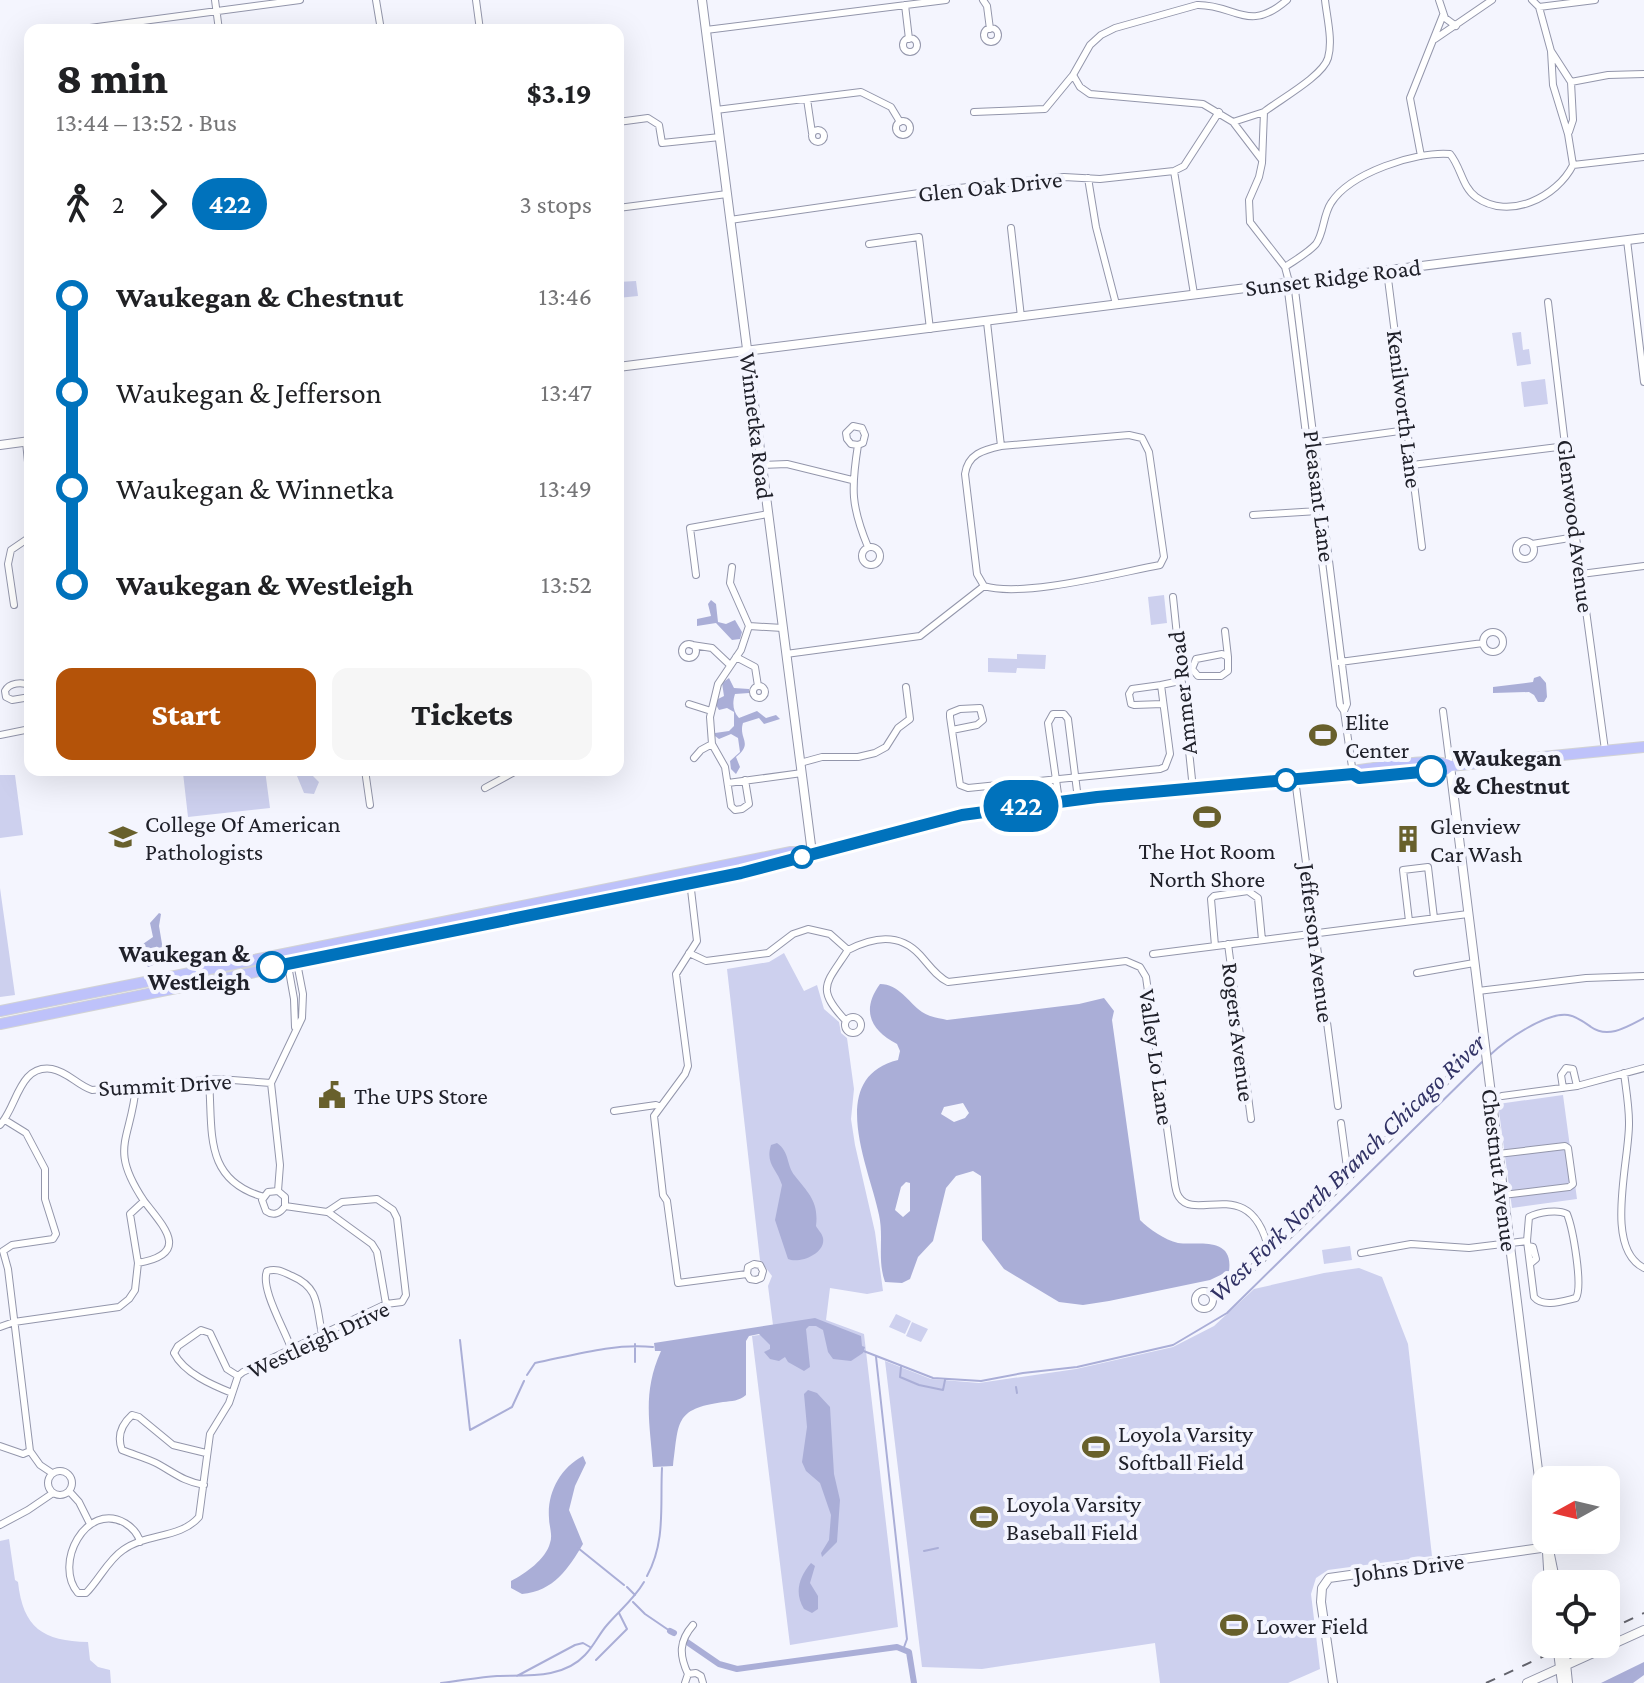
<!DOCTYPE html>
<html lang="en">
<head>
<meta charset="utf-8">
<style>
	:root { --surface:#fff; --page:#f6f6f6; --text:#202124; --muted:#757577; --accent:#b45309 }
	body { margin:0; font-family:"Crimson Pro",serif; background:var(--page); color:var(--text); height:100vh; display:flex; flex-direction:column; font-size:30px; white-space:nowrap }
	* { box-sizing:border-box; margin:0 }
	p { font-size:26px; color:var(--muted) }
	.icon { flex:none; width:44px; height:44px; fill:none; stroke:currentColor; stroke-width:2; stroke-linecap:round; stroke-linejoin:round }
	.map { position:relative; flex:1; overflow:hidden }
	.details { position:absolute; left:24px; top:24px; width:600px; height:752px; display:flex; flex-direction:column; background:var(--surface); border-radius:16px; box-shadow:0 8px 32px #0002 }
	.details>* { flex:none }
	.badge { padding:0 16px; border-radius:26px; font-size:28px; line-height:52px }
	.needle { width:52px; rotate:262deg }
	.tools { position:absolute; left:1532px; top:1466px; display:grid; gap:16px }
	.tools a { display:grid; place-items:center; width:88px; height:88px; border-radius:16px; background:var(--surface); box-shadow:0 8px 32px #0002; font-size:40px }
	.map>.badge { position:absolute; translate:-50% -50%; box-shadow:0 0 0 4px #fff }
	.legs { display:flex; align-items:center; gap:12px; height:88px; padding:0 32px; font-size:26px }
	.legs p { margin-inline-start:auto }
	.summary { display:flex; align-items:center; justify-content:space-between; height:136px; padding:0 32px }
	h1 { font-size:44px; font-weight:800; line-height:60px }
	.button { display:flex; gap:16px; margin-top:auto; padding:16px 32px }
	.button a { flex:1; height:92px; border-radius:16px; background:var(--accent); color:#fff; font-size:32px; font-weight:800; line-height:92px; text-align:center }
	.button a+a { background:var(--page); color:var(--text) }
	ul { padding:0 32px; list-style:none }
	li { display:flex; align-items:center; gap:28px; height:96px; font-size:30px }
	li i { display:grid; place-items:center; width:12px; height:100%; margin:0 10px; background:currentColor }
	li i::after { content:''; width:20px; height:20px; margin:-10px; border:6px solid; border-radius:50%; background:var(--surface) }
	li p { margin-inline-start:auto }
	li:first-child i { background:linear-gradient(#0000 50%,currentColor 0) }
	li:last-child i { background:linear-gradient(currentColor 50%,#0000 0) }
	.map>svg:first-child { display:block }
	.green { fill:#cdd0ee }
	.water { fill:#aaaed7; fill-rule:evenodd }
	.lines { fill:none; stroke-linecap:round; stroke-linejoin:round }
	.stream { stroke:#aaaed7; stroke-width:2 }
	.canal { stroke:#aaaed7; stroke-width:6 }
	.minor-casing { stroke:#9396ab; stroke-width:8 }
	.tertiary-casing { stroke:#9396ab; stroke-width:10 }
	.primary-casing { stroke:#d2d3d4; stroke-width:12 }
	.minor { stroke:#fff; stroke-width:6 }
	.tertiary { stroke:#fff; stroke-width:8 }
	.primary { stroke:#bec2fa; stroke-width:10 }
	.rail { stroke:#63646d; stroke-width:2; stroke-dasharray:10 10; stroke-linecap:butt }
	.line-1-casing { stroke:#fff; stroke-width:18 }
	.line-1 { stroke:#0072bc; stroke-width:12 }
	.stop-1-dot { fill:#fff; stroke:#0072bc; stroke-width:4 }
	.labels { text-anchor:middle; dominant-baseline:central; stroke-width:8; stroke-linejoin:round; paint-order:stroke }
	.street-label { font-size:24px; fill:#20212a; stroke:#f4f5fe }
	.poi-label { font-size:24px; fill:#20212a; stroke:#f4f5fe; text-anchor:start }
	.stop-label { font-size:24px; font-weight:bold; fill:#20212a; stroke:#f4f5fe; text-anchor:start }
	.water-label { font-size:26px; font-style:italic; fill:#313265; stroke:#f4f5fe }
</style>
</head>
<body>
<div class="map">
<svg width="1644" height="1683" viewBox="0 0 1644 1683">
	<rect width="100%" height="100%" fill="#f4f5fe"/>
	<path class="green" d="M636 281 638 296 618 298V282Z
		M1521 332 1523 350 1529 349 1531 364 1517 366 1512 333Z
		M1545 379 1548 404 1524 407 1521 382Z
		M1164 595 1167 623 1151 625 1148 597Z
		M1017 654 1046 655 1045 669 1017 668 1016 673 988 672V658L1017 659Z
		M208 770H265L270 808 188 817 183 773Z
		M303 770 308 771 319 782 314 794 304 793 297 776Z
		M0 775H15L23 835 0 838Z
		M0 888 15 995 0 997Z
		M784 953 804 991 817 985 824 1009 839 1022 841 1033 847 1038 854 1089 851 1119 855 1145 875 1232 883 1291 867 1294 830 1288 826 1320 864 1334 898 1627 790 1645 752 1336 774 1333 768 1286 772 1276 760 1260 727 969 769 962Z
		M1563 1095 1577 1199 1512 1208 1498 1104Z
		M1350 1246 1352 1260 1324 1264 1322 1250Z
		M1359 1268 1382 1277 1408 1344 1432 1556 1328 1570 1316 1578 1311 1594 1320 1669 1288 1683H1160L1155 1643 982 1669 922 1667 885 1361 931 1379 979 1383 1076 1369 1173 1347 1214 1326 1254 1289 1324 1273Z
		M896 1314 911 1321 905 1334 889 1327Z
		M912 1322 928 1329 921 1342 906 1336Z
		M9 1539 15 1580 18 1582C23 1628 43 1641 88 1642L90 1660 98 1667 110 1670 111 1683H0V1541Z"/>
	<path class="water" d="M711 600 716 604 718 622 726 624 735 620 742 632 740 639 732 640 716 623 697 626V619L711 616 708 604Z
		M1540 676 1546 683 1547 697 1544 702H1538L1534 695 1529 692 1493 693V687L1533 682 1534 678Z
		M729 678 734 688 749 689V693L735 694C732 703 733 712 739 718L757 711 766 718 776 715 780 719 764 724 759 718 743 723C738 739 754 743 736 757L740 767 736 774 731 769 730 761 740 752 738 738 731 734 719 739 715 736V733L729 731 734 726V712L727 708 719 710 716 705 718 699 724 696 722 683Z
		M159 913 161 914 159 926 164 956 161 962 148 967 144 961 143 944 153 937 150 923Z
		M880 984C899 984 908 1002 922 1012 929 1017 939 1018 947 1020L1079 1004 1104 998 1114 1011 1112 1020 1140 1220C1149 1229 1165 1240 1178 1243 1196 1246 1234 1235 1229 1271L1210 1280 1109 1301 1083 1305 1059 1302 1004 1269 982 1240 981 1176 973 1171 956 1176 946 1188 933 1241 918 1257 910 1279 902 1283 885 1282C877 1260 884 1237 879 1215 870 1169 825 1078 898 1060L900 1051 897 1044C870 1030 861 1010 880 984ZM963 1103 969 1113 965 1118 954 1122 941 1114 944 1107ZM906 1182 910 1183V1211L903 1217 895 1210 901 1187Z
		M777 1143C790 1152 786 1165 795 1176 808 1193 819 1201 816 1226 818 1230 822 1233 823 1238 826 1254 799 1264 788 1259L775 1220 782 1185C777 1169 765 1164 771 1145Z
		M815 1318 861 1336 862 1346 865 1347 863 1353 851 1361 833 1359 828 1352 823 1330 816 1326H809L806 1329 810 1367 804 1371 788 1362 785 1357 779 1361 770 1359 764 1352 770 1349V1345L759 1334 749 1336 746 1341V1395C739 1401 732 1401 723 1402 674 1409 679 1422 673 1466L653 1467C650 1423 642 1393 661 1351H655L654 1343Z
		M808 1390 817 1393 830 1407 834 1474 840 1500 837 1542 822 1557 821 1553 829 1540 831 1515 820 1483 806 1471 802 1462 807 1427 804 1394Z
		M583 1456 586 1463 575 1486 569 1510 583 1544C568 1569 554 1591 522 1594L511 1588V1581C525 1574 546 1559 550 1543 553 1535 549 1526 549 1518 547 1493 560 1468 583 1456Z
		M811 1563 815 1566 810 1583 818 1596V1609L812 1613 804 1609C794 1593 799 1577 811 1563Z
		M1644 1662V1675L1633 1683H1601Z"/>
	<g class="lines">
		<path class="stream" d="M1490 1055C1506 1040 1546 1012 1568 1015 1576 1016 1584 1022 1591 1027 1608 1039 1627 1027 1644 1018
			M460 1340 470 1430 512 1407 524 1381
			M635 1344V1362
			M861 1350 933 1378 981 1381 1023 1373 1077 1367 1173 1345 1227 1313 1482 1062
			M876 1357 907 1639 903 1650
			M901 1367 900 1377 919 1385 943 1390 945 1380
			M527 1375 535 1363C574 1355 614 1343 653 1347
			M1016 1387 1017 1393
			M578 1548 624 1585
			M924 1551 938 1548
			M647 1576C666 1541 660 1505 662 1468
			M627 1587 635 1595
			M633 1602 645 1614 670 1631
			M596 1660 627 1629 619 1613
			M517 1676 575 1645 583 1643 590 1647
			M441 1683C460 1681 479 1677 497 1676 526 1675 563 1679 585 1655 594 1646 599 1634 607 1625 620 1610 634 1599 644 1582"/>
		<path class="canal" d="M670 1631 674 1633
			M687 1642 719 1664 737 1669 897 1647 909 1652 914 1683"/>
		<g class="minor-casing">
			<path id="minor" d="M215 0 219 30
				M376 0 381 30
				M476 0 480 30
				M983 0 987 6 990 29
				M1325 0C1327 18 1333 41 1328 58 1323 76 1279 100 1264 112L1262 163 1259 177 1249 200 1250 222 1285 267 1289 282 1295 290 1347 704 1344 711 1353 774
				M1439 0 1445 18 1456 26
				M1532 0 1539 7 1551 51 1571 82 1573 120 1569 132
				M905 5 909 39
				M1539 7 1595 0
				M984 35a7 7 0 1 1 14 0a7 7 0 1 1-14 0Z
				M75 30 300 0
				M706 30 946 0
				M903 45a7 7 0 1 1 14 0a7 7 0 1 1-14 0Z
				M1435 39 1492 0
				M1073 75 1080 87 1090 94 1203 104 1233 122 1262 160
				M1571 82 1608 75 1644 74
				M807 99 812 133
				M716 110 861 92 891 107 900 122
				M974 112 1045 109 1073 75 1090 45 1101 35 1115 28 1197 5C1235 4 1248 34 1287 0
				M896 128a7 7 0 1 1 14 0a7 7 0 1 1-14 0Z
				M618 122 648 118 659 125 662 143 720 137
				M1233 122 1264 112
				M812 136a6 6 0 1 1 12 0a6 6 0 1 1-12 0Z
				M1421 156 1410 98 1443 15
				M1573 165 1644 157
				M1174 171 1194 294
				M1088 178 1096 227 1116 304
				M618 208 727 194
				M730 220 940 190 1064 177 1100 179 1174 171 1184 166 1219 112
				M1011 228 1021 317
				M1627 240 1644 382
				M869 244 919 237 930 329
				M1285 267C1295 260 1308 253 1316 244 1324 233 1323 215 1331 203 1350 173 1416 151 1450 154 1461 167 1462 187 1476 197 1509 221 1557 197 1573 165L1568 134 1553 85 1551 51
				M1387 271 1422 547
				M1289 282 1288 291 1340 705 1344 711
				M1548 302 1576 537 1605 750
				M987 322 1001 446
				M1129 435 1142 438 1149 452 1164 557 1160 565C1117 573 1023 598 984 586L977 574 965 474C968 454 983 450 1001 446Z
				M26 442 30 482
				M1312 443 1407 430
				M858 445 851 444 847 439 846 433 853 426 862 428 865 435 863 443 858 445C851 489 851 506 868 547
				M762 465 787 464 852 480
				M1412 465 1566 446
				M1253 515 1318 511
				M1516 550a9 9 0 1 1 18 0a9 9 0 1 1-18 0Z
				M1532 544 1576 537
				M862 556a9 9 0 1 1 18 0a9 9 0 1 1-18 0Z
				M732 567 730 583 749 626 741 650 718 684 710 717 712 744 725 767 731 806 735 810 742 809 749 804 745 780
				M1581 574 1644 566
				M696 575 690 528 768 514
				M1173 597 1193 789
				M14 605 8 564 11 550 30 537
				M749 626 783 628
				M1225 631 1228 657
				M1483 642a10 10 0 1 1 20 0a10 10 0 1 1-20 0Z
				M682 651a7 7 0 1 1 14 0a7 7 0 1 1-14 0Z
				M692 645 712 648 730 665
				M786 654 920 636 984 586
				M736 657 755 667 758 686
				M1340 662 1483 643
				M1179 670 1192 669 1196 659 1222 654 1228 657V671L1221 676H1198L1192 669
				M1161 685 1132 689 1129 694 1131 704 1134 705 1163 704
				M753 692a6 6 0 1 1 12 0a6 6 0 1 1-12 0Z
				M30 686C22 681 9 683 5 691L6 697 12 700 30 697
				M689 704 711 711
				M1443 711 1450 766
				M952 730 977 725 983 720 980 708 960 709 950 713V717L960 785 968 788 1160 769 1165 767 1170 754 1161 685 1180 681
				M0 735 30 729
				M694 758 701 750 712 744
				M800 763 822 757H858L875 753 886 747 898 728 910 719 906 687
				M365 770 370 805
				M1295 779 1338 1106
				M728 783 802 773
				M485 788 518 770
				M1059 801 1048 723 1053 714H1064L1068 719 1078 799
				M690 881 697 941 676 974 688 1066 685 1074 654 1116 663 1195 667 1201 678 1283 747 1274 750 1279 756 1280 761 1278 763 1271 760 1265 754 1264 748 1267 747 1274
				M1409 921 1403 870 1428 867 1434 918
				M1228 944 1251 1119
				M1215 946 1211 899 1214 896 1248 891 1258 898 1262 940
				M848 950C873 937 899 932 920 955 929 965 936 976 948 982L1126 961 1140 967 1146 977 1175 1185C1176 1189 1176 1193 1179 1197 1196 1223 1251 1172 1269 1251
				M689 953 706 961 768 953 793 934 808 929 830 934 848 950C826 984 815 988 846 1021
				M286 954 294 999 295 1027
				M1153 954 1468 914
				M1417 973 1474 963
				M1478 991 1586 978 1644 976
				M845 1025a8 8 0 1 1 16 0a8 8 0 1 1-16 0Z
				M1624 1073C1626 1089 1629 1106 1629 1122 1630 1159 1603 1248 1644 1268
				M209 1081C213 1132 203 1180 264 1197
				M1563 1088 1561 1075 1566 1068 1573 1069 1577 1086
				M1502 1096 1577 1086 1644 1068
				M614 1111 656 1105 660 1107
				M1341 1123 1348 1175
				M0 1125C17 1107 19 1064 52 1069 68 1072 77 1085 92 1090L219 1079 271 1083
				M1498 1154 1565 1146 1568 1148 1573 1184 1569 1187 1503 1195
				M278 1191 280 1165 271 1083 302 1018 303 994 297 963
				M328 1212 372 1244 377 1252 386 1304
				M1528 1246 1533 1247 1536 1259 1530 1264
				M3 1251 8 1269 30 1451 40 1465 52 1473
				M3 1251 12 1245 53 1239 56 1234 45 1199V1169L26 1133 5 1120
				M1361 1253 1411 1244 1469 1248 1527 1241 1534 1297C1543 1308 1563 1301 1576 1298 1583 1286 1573 1229 1567 1214 1558 1209 1539 1212 1529 1217L1527 1241
				M138 1263C190 1254 166 1229 144 1201
				M1195 1300a9 9 0 1 1 18 0a9 9 0 1 1-18 0Z
				M1213 1297 1238 1281 1297 1228 1484 1044
				M0 1327 14 1322 119 1307 129 1299 135 1290 138 1263 130 1214 144 1201C108 1147 131 1141 136 1086
				M291 1348C284 1328 260 1288 267 1271 277 1268 283 1272 292 1276 320 1288 316 1306 322 1334
				M232 1393C212 1385 184 1373 174 1353L178 1346 201 1330 210 1333 227 1369 238 1376
				M0 1446 23 1454 30 1451
				M48 1483a12 12 0 1 1 24 0a12 12 0 1 1-24 0Z
				M204 1485C183 1481 176 1474 158 1464 147 1458 134 1455 122 1450 117 1437 121 1425 132 1415L139 1417 173 1445 206 1453
				M69 1491 79 1502 90 1524
				M0 1525 28 1510 53 1493
				M140 1542C138 1533 133 1528 125 1523 86 1501 53 1564 78 1593H86C99 1580 108 1560 123 1550 146 1533 180 1539 199 1517L210 1434 229 1403 238 1376 243 1372 386 1304 402 1302 406 1295 397 1218 393 1210 377 1199 342 1202 327 1212 285 1206C280 1214 273 1216 266 1211L262 1200 268 1192 278 1191 285 1197V1206
				M688 1674C679 1655 679 1641 693 1625
				M685 1683 688 1674 696 1673 701 1676 703 1683"/>
		</g>
		<g class="tertiary-casing">
			<path id="tertiary" d="M702 0 812 853
				M618 367 1644 238
				M0 445 30 441
				M1450 766 1546 1534
				M1547 1540 1556 1584
				M1547 1552 1549 1584
				M1557 1644 1562 1683
				M1564 1644 1568 1683
				M1333 1683 1321 1602 1322 1588 1329 1578 1548 1547
				M1527 1683 1644 1630"/>
		</g>
		<g class="primary-casing">
			<path id="primary" d="M1353 774C1368 784 1425 772 1445 770L1450 766 1644 747
				M0 1011 791 852H810
				M0 1024 741 873 792 862 812 853 962 815 1025 805 1353 774 1359 770C1379 768 1436 756 1450 766"/>
		</g>
		<use href="#minor" class="minor"/>
		<use href="#tertiary" class="tertiary"/>
		<use href="#primary" class="primary"/>
		<path class="rail" d="M1606 1631 1644 1613
			M1486 1683 1570 1644"/>
	</g>
	<g class="lines">
		<g class="line-1-casing">
			<path id="line-1" d="M272 967 741 873 962 815 1097 797 1353 774 1359 778 1431 771"/>
		</g>
		<use href="#line-1" class="line-1"/>
	</g>
	<defs>
		<g id="stadium-bare" transform="scale(2.16)"><path d="M0-5a6.5 5 0 1 0 0 10a6.5 5 0 1 0 0-10ZM-3.5-1.8h7v3.6h-7Z" fill="#68602c" stroke="#f4f5fe" stroke-width="2.5" paint-order="stroke"/></g>
		<g id="university-bare" transform="scale(2.16)"><path d="M0-5L7-2L0 1L-7-2ZM-4 1L0 2.5L4 1V4Q0 6-4 4Z" fill="#68602c" stroke="#f4f5fe" stroke-width="2.5" paint-order="stroke"/></g>
		<g id="building-bare" transform="scale(2.16)"><path d="M-4-6H4V6H1V3H-1V6H-4ZM-2.5-4.3h1.7v1.8h-1.7ZM.8-4.3h1.7v1.8H.8ZM-2.5-1h1.7V.8h-1.7ZM.8-1h1.7V.8H.8Z" fill="#68602c" stroke="#f4f5fe" stroke-width="2.5" paint-order="stroke"/></g>
		<g id="civic-bare" transform="scale(2.16)"><path d="M-.6-6.5H3V-4.5H.6V-3L4-1V1h2V6H-6V1h2V-1L-.6-3ZM-1.2 2.5V6h2.4V2.5Z" fill="#68602c" stroke="#f4f5fe" stroke-width="2.5" paint-order="stroke"/></g>
	</defs>
	<g fill-rule="evenodd">
		<use href="#stadium-bare" x="1323" y="735"/>
		<use href="#stadium-bare" x="1207" y="817"/>
		<use href="#university-bare" x="123" y="837"/>
		<use href="#building-bare" x="1408" y="839"/>
		<use href="#civic-bare" x="332" y="1095"/>
		<use href="#stadium-bare" x="1096" y="1447"/>
		<use href="#stadium-bare" x="984" y="1517"/>
		<use href="#stadium-bare" x="1234" y="1625"/>
	</g>
	<g class="stop-1-dot">
		<circle cx="1431" cy="771" r="14"/>
		<circle cx="1286" cy="780" r="10"/>
		<circle cx="802" cy="857" r="10"/>
		<circle cx="272" cy="967" r="14"/>
	</g>
	<g class="labels">
		<g class="street-label">
			<text transform="translate(990 186) rotate(-6)">Glen Oak Drive</text>
			<text transform="translate(1333 277) rotate(-7)">Sunset Ridge Road</text>
			<text transform="translate(1405 409) rotate(83)">Kenilworth Lane</text>
			<text transform="translate(757 426) rotate(83)">Winnetka Road</text>
			<text transform="translate(1320 496) rotate(83)">Pleasant Lane</text>
			<text transform="translate(1576 526) rotate(83)">Glenwood Avenue</text>
			<text transform="translate(1182 693) rotate(-96)">Ammer Road</text>
			<text transform="translate(1317 943) rotate(83)">Jefferson Avenue</text>
			<text transform="translate(1239 1032) rotate(83)">Rogers Avenue</text>
			<text transform="translate(1157 1057) rotate(82)">Valley Lo Lane</text>
			<text transform="translate(165 1084) rotate(-3)">Summit Drive</text>
			<text transform="translate(1500 1170) rotate(83)">Chestnut Avenue</text>
			<text transform="translate(318 1339) rotate(-25)">Westleigh Drive</text>
			<text transform="translate(1409 1567) rotate(-7)">Johns Drive</text>
		</g>
		<g class="poi-label">
			<text x="1345" y="721">Elite<tspan x="1345" dy="28">Center</tspan></text>
			<text x="145" y="823">College Of American<tspan x="145" dy="28">Pathologists</tspan></text>
			<text x="1430" y="825">Glenview<tspan x="1430" dy="28">Car Wash</tspan></text>
			<text x="1207" y="850" text-anchor="middle">The Hot Room<tspan x="1207" dy="28">North Shore</tspan></text>
			<text x="354" y="1095">The UPS Store</text>
			<text x="1118" y="1433">Loyola Varsity<tspan x="1118" dy="28">Softball Field</tspan></text>
			<text x="1006" y="1503">Loyola Varsity<tspan x="1006" dy="28">Baseball Field</tspan></text>
			<text x="1256" y="1625">Lower Field</text>
		</g>
		<g class="stop-label">
			<text x="1453" y="757">Waukegan<tspan x="1453" dy="28">&amp; Chestnut</tspan></text>
			<text x="250" y="953" text-anchor="end">Waukegan &amp;<tspan x="250" dy="28">Westleigh</tspan></text>
		</g>
		<g class="water-label">
			<text transform="translate(1347 1168) rotate(-44)">West Fork North Branch Chicago River</text>
		</g>
	</g>
</svg>
<div class="tools">
<a><svg class="needle" viewBox="-14 -14 28 28"><path d="M0-13l5 13h-10z" fill="#e53935"/><path d="M0 13l5-13h-10z" fill="#757577"/></svg></a>
<a><svg class="icon" aria-label="locate" viewBox="0 0 24 24"><circle cx="12" cy="12" r="6"/><path d="M12 2v4M12 18v4M2 12h4M18 12h4"/></svg></a>
</div>
<b class="badge" style="left:1021px;top:806px;background:#0072bc;color:#fff">422</b>
<section class="details">
<div class="summary"><div><h1>8 min</h1><p>13:44 – 13:52 · Bus</p></div><b>$3.19</b></div>
<div class="legs"><svg class="icon" aria-label="walk" viewBox="0 0 24 24"><circle cx="13" cy="4" r="2"/><path d="M13 8l-2 6 4 7M11 14l-3 7M7 12l3-4h3l4 4"/></svg>2<svg class="icon" aria-label="forward" viewBox="0 0 24 24"><path d="M9 5l7 7-7 7"/></svg><b class="badge" style="background:#0072bc;color:#fff">422</b><p>3 stops</p></div>
<ul>
<li><i style="color:#0072bc"></i><b>Waukegan &amp; Chestnut</b><p>13:46</p></li>
<li><i style="color:#0072bc"></i><span>Waukegan &amp; Jefferson</span><p>13:47</p></li>
<li><i style="color:#0072bc"></i><span>Waukegan &amp; Winnetka</span><p>13:49</p></li>
<li><i style="color:#0072bc"></i><b>Waukegan &amp; Westleigh</b><p>13:52</p></li>
</ul>
<div class="button"><a>Start</a><a>Tickets</a></div>
</section>
</div>
</body>
</html>
